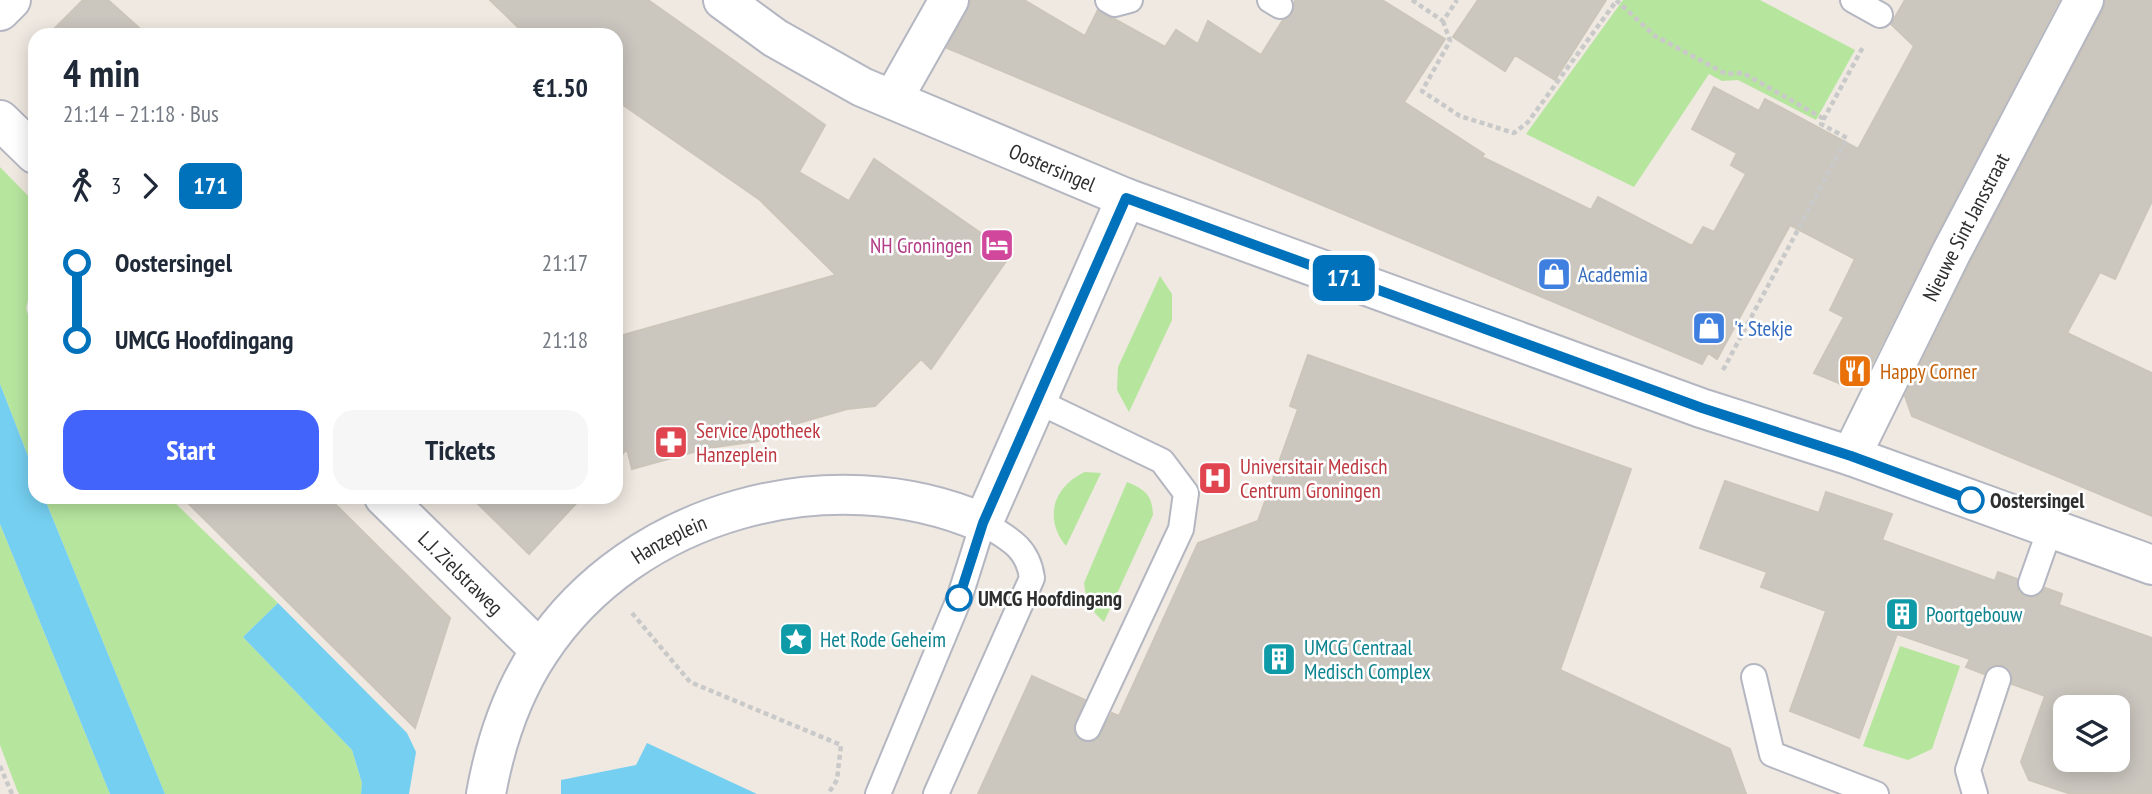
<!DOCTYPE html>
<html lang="en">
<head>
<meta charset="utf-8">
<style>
	:root { --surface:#fff; --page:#f6f6f7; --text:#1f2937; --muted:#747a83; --accent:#4264fb }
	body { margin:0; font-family:"PT Sans Narrow",sans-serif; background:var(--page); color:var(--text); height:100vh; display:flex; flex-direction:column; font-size:26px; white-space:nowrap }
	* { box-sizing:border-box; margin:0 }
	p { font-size:23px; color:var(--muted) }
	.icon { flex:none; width:38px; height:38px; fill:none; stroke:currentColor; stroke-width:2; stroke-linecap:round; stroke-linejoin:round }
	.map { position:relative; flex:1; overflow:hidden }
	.panel { position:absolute; left:28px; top:28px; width:595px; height:476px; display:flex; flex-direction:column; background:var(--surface); border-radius:21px; box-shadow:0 4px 18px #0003 }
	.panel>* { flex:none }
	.badge { padding:0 14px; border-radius:10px; font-size:24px; line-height:46px }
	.fabs { position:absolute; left:2053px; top:695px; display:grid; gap:14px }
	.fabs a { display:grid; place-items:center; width:77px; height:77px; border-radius:14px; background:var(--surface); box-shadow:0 4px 18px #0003; font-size:35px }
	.map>.badge { position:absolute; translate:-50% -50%; box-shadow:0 0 0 4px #fff }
	.legs { display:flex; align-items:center; gap:10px; height:77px; padding:0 35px; font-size:23px }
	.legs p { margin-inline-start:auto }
	.headline { display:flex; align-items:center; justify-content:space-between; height:119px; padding:0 35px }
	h1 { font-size:38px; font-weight:700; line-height:52px }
	.action { display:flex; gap:14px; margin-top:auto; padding:14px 35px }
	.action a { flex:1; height:80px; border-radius:21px; background:var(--accent); color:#fff; font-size:28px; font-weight:700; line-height:80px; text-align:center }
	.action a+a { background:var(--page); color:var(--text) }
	ul { padding:0 35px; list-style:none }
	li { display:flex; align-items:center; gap:24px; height:77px; font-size:26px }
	li i { display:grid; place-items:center; width:10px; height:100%; margin:0 9px; background:currentColor }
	li i::after { content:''; width:18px; height:18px; margin:-9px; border:5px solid; border-radius:50%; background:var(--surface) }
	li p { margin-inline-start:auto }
	li:first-child i { background:linear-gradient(#0000 50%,currentColor 0) }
	li:last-child i { background:linear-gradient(currentColor 50%,#0000 0) }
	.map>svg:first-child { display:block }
	.green { fill:#b6e59e }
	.water { fill:#75cff0 }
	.building { fill:#cbc7bf; stroke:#cbc5ba; stroke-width:2; fill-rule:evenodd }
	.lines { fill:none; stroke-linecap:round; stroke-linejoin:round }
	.lane-casing { stroke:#b4b7c1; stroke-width:28 }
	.street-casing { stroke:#b4b7c1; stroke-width:42 }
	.secondary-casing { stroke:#b4b7c1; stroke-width:42 }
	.path { stroke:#c9c9c9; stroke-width:4.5; stroke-dasharray:5 3.5; stroke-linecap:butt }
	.lane { stroke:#fff; stroke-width:24 }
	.street { stroke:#fff; stroke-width:38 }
	.secondary { stroke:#fff; stroke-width:38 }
	.line-1-casing { stroke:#fff; stroke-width:16 }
	.line-1 { stroke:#0072bc; stroke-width:10 }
	.stop-1-dot { fill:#fff; stroke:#0072bc; stroke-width:3.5 }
	.labels { text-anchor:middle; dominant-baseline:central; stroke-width:5; stroke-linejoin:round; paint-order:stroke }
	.street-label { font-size:21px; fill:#2e2e2e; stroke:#fff }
	.hotel-label { font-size:21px; fill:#b23c85; stroke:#fff; text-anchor:end }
	.shop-label { font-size:21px; fill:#366cbe; stroke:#fff; text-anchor:start }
	.food-label { font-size:21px; fill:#c56008; stroke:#fff; text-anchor:start }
	.health-label { font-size:21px; fill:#be3a42; stroke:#fff; text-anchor:start }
	.stop-label { font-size:21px; font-weight:bold; fill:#2e2e2e; stroke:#fff; text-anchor:start }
	.culture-label { font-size:21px; fill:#0d838f; stroke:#fff; text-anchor:start }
</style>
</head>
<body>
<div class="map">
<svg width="2152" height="794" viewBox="0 0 2152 794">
	<rect width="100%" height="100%" fill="#efe9e1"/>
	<path class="green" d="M1623 0H1760L1855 50 1816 120 1738 80 1722 81 1709 74 1634 187 1526 134Z
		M0 167 35 203V269L26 309 35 334V474L0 384Z
		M1160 276 1172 294V320L1129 412 1117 390 1118 367Z
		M1085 472 1101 473 1066 546C1043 518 1054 486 1085 472Z
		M1127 482C1145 490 1152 494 1153 515L1104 622C1091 611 1086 600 1084 583Z
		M44 497H169L278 603 243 637 352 750 362 783 361 794H165Z
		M0 524 110 794H19L17 790 0 745Z
		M1900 646 1960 666 1932 749 1908 760 1863 746Z"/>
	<path class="water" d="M0 384 35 474V497H44L165 794H110L0 524Z
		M278 603 407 733 416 752 409 794H361L362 783 352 750 243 637Z
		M647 743 757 794H561V780L636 765Z"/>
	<path class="building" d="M83 0H108L147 35H48Z
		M490 0H648L825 125 799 172 849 201 874 159 1011 254 931 369 921 359 875 406 847 409 781 428 758 441 708 448 632 469 627 449 616 461V337L836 275 760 200 616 100V35H526Z
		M971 0H1024L1085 36 1098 10 1165 47 1176 30 1198 44 1208 21 1261 55 1283 20 1292 14 1295 0H1382L1445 39 1404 102 1484 154 1482 157 1591 210 1598 197 1692 246 1703 227 1714 232 1746 174 1731 165 1737 153 1692 129 1714 87 1759 111 1765 99 1858 149 1914 46 1891 24 1905 0H2059L1932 243 1867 373 1841 384 1814 373 1844 317 1830 310 1855 259 1790 225 1717 359 1708 353 1702 364 947 48Z
		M1478 0H1606L1555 80 1515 55 1505 71 1453 37Z
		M2106 0H2152V201L2115 279 2100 272 2067 333 2152 373V516L1912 416 1905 396 1970 263 2103 10Z
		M1308 355 1631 469 1560 670 1730 749 1746 794H978L1032 676 1085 700 1073 729 1082 742 1097 740 1112 713 1119 716 1198 543 1258 521 1298 409 1290 406Z
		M1725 481 1819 513 1826 492 1892 514 1882 540 1995 581 1998 572 2017 579 2019 592 2027 597 2040 595 2045 588 2062 594 2059 605 2152 638V794H2071L2029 780 2021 762 2045 696 2012 684V675L2003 665H1994L1984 674 1966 667 1970 659 1897 634 1859 738 1790 711 1826 611 1761 587 1767 572 1700 548ZM2065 707H2118V760H2065Z
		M182 497H328L450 618 415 728Z
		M471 497H582L529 554Z"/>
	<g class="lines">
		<g class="lane-casing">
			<path id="lane" d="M1108 0 1115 4 1130 0
				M1270 0 1280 6
				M1853 0 1880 15
				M1037 401 1162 461 1186 493 1181 529 1088 728
				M2031 583 2050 529
				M1754 677 1772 754 1876 794
				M878 794 959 599 983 523C1008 538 1028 547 1032 578L936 794
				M1975 794 1968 770 1998 679"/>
		</g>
		<g class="street-casing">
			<g id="street">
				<path d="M0 11 11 0"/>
				<path d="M893 99 949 0"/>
				<path id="s1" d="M1851 456 1951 253 2084 0"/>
			</g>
		</g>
		<g class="secondary-casing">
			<g id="secondary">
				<path id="s2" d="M723 0 775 38 862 87 1126 198 1701 408 1851 456 2152 565"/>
				<path d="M0 120 35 154"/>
				<path id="s3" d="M384 497 540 650"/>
				<path id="s4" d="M486 794C495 744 512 693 540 651 633 510 831 457 983 523L1126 198"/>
			</g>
		</g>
		<path class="path" d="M1412 0 1443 21 1457 0
			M1616 0 1655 36 1726 74 1743 73 1824 119
			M1443 21 1450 41 1422 91 1460 116 1514 133 1528 122 1617 0
			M1723 370 1847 138 1821 124 1863 47
			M632 613 690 682 841 745 837 780 828 794
			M0 766 12 794"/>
		<use href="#lane" class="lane"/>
		<use href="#street" class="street"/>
		<use href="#secondary" class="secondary"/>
	</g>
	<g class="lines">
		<g class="line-1-casing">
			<path id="line-1" d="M959 598 983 523 1126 198 1702 408 1851 456 1971 500"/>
		</g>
		<use href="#line-1" class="line-1"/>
	</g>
	<defs>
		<g id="hotel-square" transform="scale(1.75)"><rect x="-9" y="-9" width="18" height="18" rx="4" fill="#d1479c" stroke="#fff"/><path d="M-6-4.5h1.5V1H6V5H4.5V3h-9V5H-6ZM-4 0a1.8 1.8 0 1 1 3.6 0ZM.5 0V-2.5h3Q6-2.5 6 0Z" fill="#fff"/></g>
		<g id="shop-square" transform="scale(1.75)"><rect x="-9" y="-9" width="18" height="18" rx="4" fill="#3f7fe0" stroke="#fff"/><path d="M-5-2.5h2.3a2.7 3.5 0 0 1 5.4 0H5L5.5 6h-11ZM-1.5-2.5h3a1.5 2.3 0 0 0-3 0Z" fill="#fff"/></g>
		<g id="restaurant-square" transform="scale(1.75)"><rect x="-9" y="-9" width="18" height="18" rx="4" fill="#e8710a" stroke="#fff"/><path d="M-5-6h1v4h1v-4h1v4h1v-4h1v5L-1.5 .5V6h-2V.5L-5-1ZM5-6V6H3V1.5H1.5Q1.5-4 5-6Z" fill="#fff"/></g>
		<g id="pharmacy-square" transform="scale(1.75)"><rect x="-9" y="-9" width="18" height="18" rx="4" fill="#e0444e" stroke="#fff"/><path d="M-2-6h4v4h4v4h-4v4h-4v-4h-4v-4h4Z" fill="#fff"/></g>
		<g id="hospital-square" transform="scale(1.75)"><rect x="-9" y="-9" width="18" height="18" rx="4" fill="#e0444e" stroke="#fff"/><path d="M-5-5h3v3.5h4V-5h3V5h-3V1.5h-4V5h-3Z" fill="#fff"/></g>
		<g id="building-square" transform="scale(1.75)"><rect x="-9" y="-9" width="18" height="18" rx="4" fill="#0f9aa8" stroke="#fff"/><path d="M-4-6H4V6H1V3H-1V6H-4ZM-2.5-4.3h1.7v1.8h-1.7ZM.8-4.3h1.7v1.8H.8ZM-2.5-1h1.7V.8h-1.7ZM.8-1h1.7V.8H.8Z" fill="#fff"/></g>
		<g id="sight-square" transform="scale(1.75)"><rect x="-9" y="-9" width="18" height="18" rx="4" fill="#0f9aa8" stroke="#fff"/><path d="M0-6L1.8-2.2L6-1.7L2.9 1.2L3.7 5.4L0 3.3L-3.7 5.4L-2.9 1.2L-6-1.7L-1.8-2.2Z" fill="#fff"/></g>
	</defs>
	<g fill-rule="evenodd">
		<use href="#hotel-square" x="997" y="245"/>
		<use href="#shop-square" x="1554" y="274"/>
		<use href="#shop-square" x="1709" y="328"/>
		<use href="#restaurant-square" x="1855" y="371"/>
		<use href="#pharmacy-square" x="671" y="442"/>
		<use href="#hospital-square" x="1215" y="478"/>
		<use href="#building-square" x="1902" y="614"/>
		<use href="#sight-square" x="796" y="639"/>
		<use href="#building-square" x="1279" y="659"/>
	</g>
	<g class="stop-1-dot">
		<circle cx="1971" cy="500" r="12"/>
		<circle cx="959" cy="598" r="12"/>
	</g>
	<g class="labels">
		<g class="street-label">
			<text stroke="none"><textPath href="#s2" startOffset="371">Oostersingel</textPath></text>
			<text stroke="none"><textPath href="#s1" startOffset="256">Nieuwe Sint Jansstraat</textPath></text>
			<text stroke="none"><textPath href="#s4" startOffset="327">Hanzeplein</textPath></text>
			<text stroke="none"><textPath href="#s3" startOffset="108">L.J. Zielstraweg</textPath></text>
		</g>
		<g class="hotel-label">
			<text x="972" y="245">NH Groningen</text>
		</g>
		<g class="shop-label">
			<text x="1578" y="274">Academia</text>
			<text x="1734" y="328">'t Stekje</text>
		</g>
		<g class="food-label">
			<text x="1880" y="371">Happy Corner</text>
		</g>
		<g class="health-label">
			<text x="696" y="430">Service Apotheek<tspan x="696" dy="24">Hanzeplein</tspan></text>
			<text x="1240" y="466">Universitair Medisch<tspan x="1240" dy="24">Centrum Groningen</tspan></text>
		</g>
		<g class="stop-label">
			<text x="1990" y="500">Oostersingel</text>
			<text x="978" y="598">UMCG Hoofdingang</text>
		</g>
		<g class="culture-label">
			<text x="1926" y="614">Poortgebouw</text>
			<text x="820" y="639">Het Rode Geheim</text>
			<text x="1304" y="647">UMCG Centraal<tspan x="1304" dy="24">Medisch Complex</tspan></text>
		</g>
	</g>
</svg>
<div class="fabs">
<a><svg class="icon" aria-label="layers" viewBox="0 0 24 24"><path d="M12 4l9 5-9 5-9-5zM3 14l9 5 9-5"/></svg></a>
</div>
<b class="badge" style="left:1344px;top:278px;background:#0072bc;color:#fff">171</b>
<section class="panel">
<div class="headline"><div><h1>4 min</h1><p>21:14 – 21:18 · Bus</p></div><b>€1.50</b></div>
<div class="legs"><svg class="icon" aria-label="walk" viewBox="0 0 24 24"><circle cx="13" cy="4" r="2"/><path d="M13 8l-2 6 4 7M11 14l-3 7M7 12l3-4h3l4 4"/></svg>3<svg class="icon" aria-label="forward" viewBox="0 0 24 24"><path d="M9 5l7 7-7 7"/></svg><b class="badge" style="background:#0072bc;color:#fff">171</b></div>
<ul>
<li><i style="color:#0072bc"></i><b>Oostersingel</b><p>21:17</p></li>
<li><i style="color:#0072bc"></i><b>UMCG Hoofdingang</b><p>21:18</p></li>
</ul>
<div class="action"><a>Start</a><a>Tickets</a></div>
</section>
</div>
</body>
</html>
